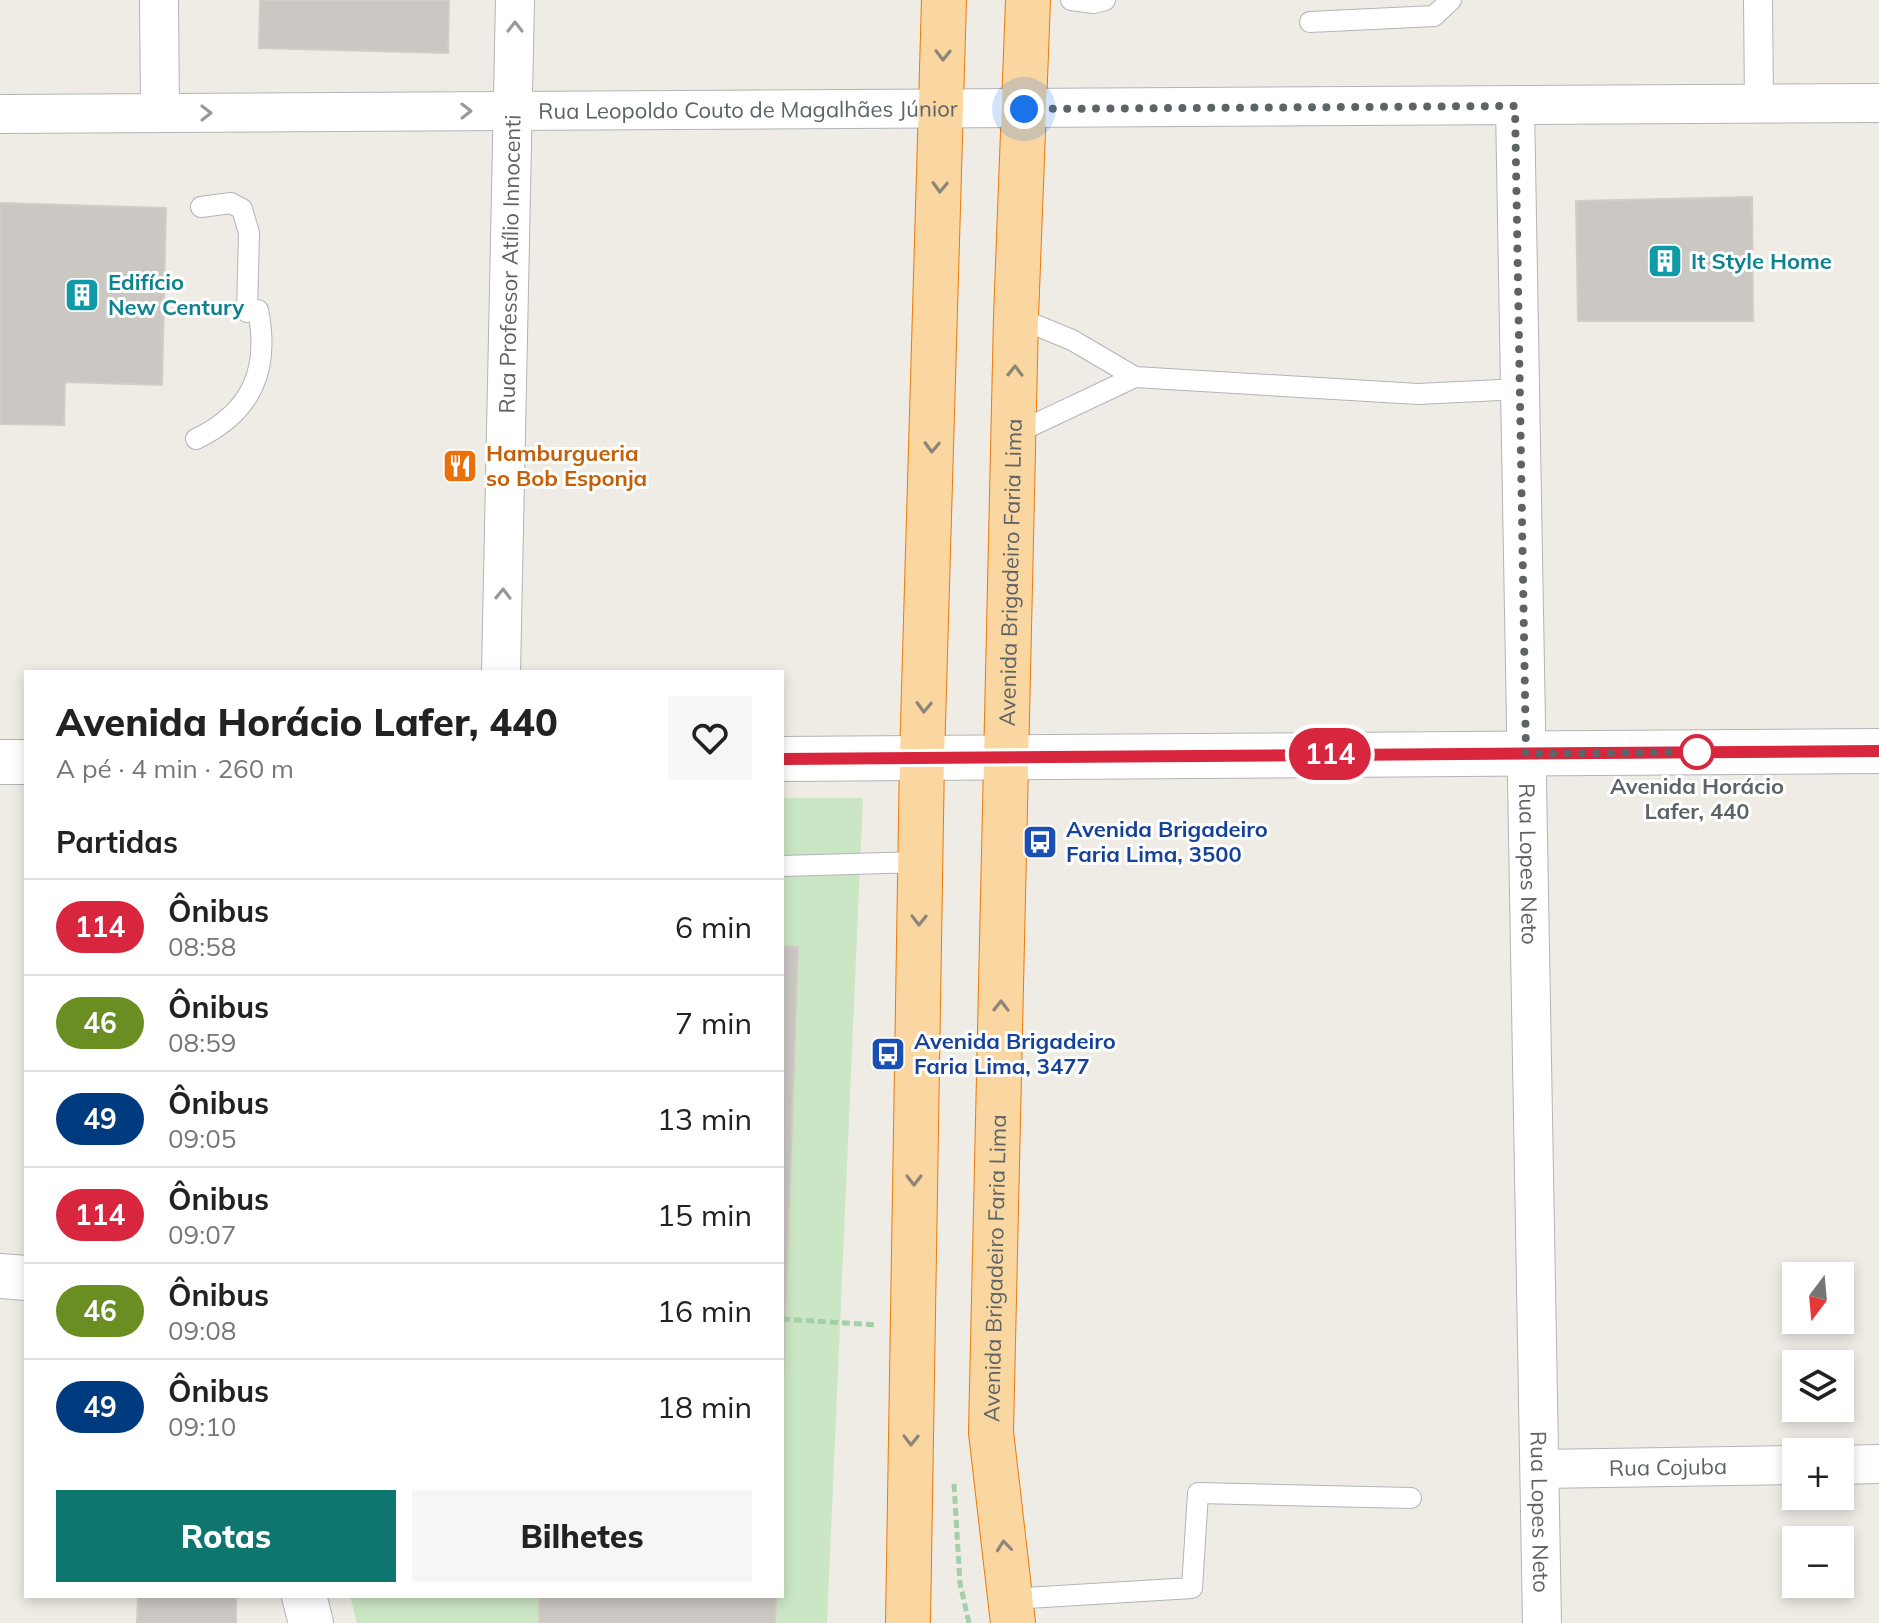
<!DOCTYPE html>
<html lang="pt">
<head>
<meta charset="utf-8">
<style>
	:root { --surface:#fff; --page:#f6f6f6; --text:#222; --muted:#767676; --line:#e0e0e0; --accent:#0f766e }
	body { margin:0; font-family:Mulish,sans-serif; background:var(--page); color:var(--text); height:100vh; display:flex; flex-direction:column; font-size:30px; white-space:nowrap }
	* { box-sizing:border-box; margin:0 }
	p { font-size:26px; color:var(--muted) }
	.icon { flex:none; width:44px; height:44px; fill:none; stroke:currentColor; stroke-width:2; stroke-linecap:round; stroke-linejoin:round }
	.map { position:relative; flex:1; overflow:hidden }
	.drawer { position:absolute; left:24px; top:670px; width:760px; height:928px; display:flex; flex-direction:column; background:var(--surface); border-radius:0px; box-shadow:0 4px 12px #0003 }
	.drawer>* { flex:none }
	.badge { padding:0 16px; border-radius:26px; font-size:28px; line-height:52px }
	.needle { width:52px; rotate:196deg }
	.tools { position:absolute; left:1782px; top:1262px; display:grid; gap:16px }
	.tools a { display:grid; place-items:center; width:72px; height:72px; border-radius:0px; background:var(--surface); box-shadow:0 4px 12px #0003; font-size:40px }
	.you { position:absolute; width:40px; height:40px; margin:-20px; border:6px solid #fff; border-radius:50%; background:#1a73e8; box-shadow:0 0 0 12px #1a73e833 }
	.map>.badge { position:absolute; translate:-50% -50%; box-shadow:0 0 0 4px #fff }
	h2 { padding:0 32px; font-size:30px; line-height:72px }
	.round { display:grid; place-items:center; flex:none; width:84px; height:84px; border-radius:0px; background:var(--page) }
	.headline { display:flex; align-items:center; justify-content:space-between; height:136px; padding:0 32px }
	h1 { font-size:38px; font-weight:800; line-height:60px }
	.cta { display:flex; gap:16px; margin-top:auto; padding:16px 32px }
	.cta a { flex:1; height:92px; border-radius:0px; background:var(--accent); color:#fff; font-size:32px; font-weight:800; line-height:92px; text-align:center }
	.cta a+a { background:var(--page); color:var(--text) }
	ul { padding:0; list-style:none }
	li { display:flex; align-items:center; gap:24px; height:96px; padding:0 32px; border-top:2px solid var(--line) }
	li div { flex:1 }
	li b { display:block; font-size:30px }
	li em { font-style:normal }
	li .badge { min-width:88px; font-weight:700; text-align:center }
	.map>svg:first-child { display:block }
	.green { fill:#cbe6c4 }
	.building { fill:#cbc7c3; stroke:#d4ccc5; stroke-width:2 }
	.lines { fill:none; stroke-linecap:round; stroke-linejoin:round }
	.service-casing { stroke:#b1b5b8; stroke-width:22 }
	.pedestrian-casing { stroke:#b1b5b8; stroke-width:30 }
	.minor-casing { stroke:#b1b5b8; stroke-width:40 }
	.tertiary-casing { stroke:#b1b5b8; stroke-width:46 }
	.trunk-casing { stroke:#ee7908; stroke-width:46 }
	.path { stroke:#a3d0a7; stroke-width:5; stroke-dasharray:8 4; stroke-linecap:butt }
	.service { stroke:#fff; stroke-width:20 }
	.pedestrian { stroke:#fff; stroke-width:28 }
	.minor { stroke:#fff; stroke-width:38 }
	.tertiary { stroke:#fff; stroke-width:44 }
	.trunk { stroke:#fad6a1; stroke-width:44 }
	.oneway { stroke:#969a9c }
	.oneway2 { stroke:#8d8678 }
	.line-casing { stroke:#fff; stroke-width:18 }
	.line { stroke:#d7263d; stroke-width:12 }
	.walk { stroke:#5e6366; stroke-width:8; stroke-dasharray:0 14.4 }
	.stop-dot { fill:#fff; stroke:#d7263d; stroke-width:4 }
	.labels { text-anchor:middle; dominant-baseline:central; stroke-width:6; stroke-linejoin:round; paint-order:stroke }
	.street-label { font-size:22px; fill:#5e6366; stroke:#fff }
	.culture-label { font-size:22px; font-weight:bold; fill:#0d838f; stroke:#fff; text-anchor:start }
	.food-label { font-size:22px; font-weight:bold; fill:#c56008; stroke:#fff; text-anchor:start }
	.stop-label { font-size:22px; font-weight:bold; fill:#5e6366; stroke:#fff }
	.transit-label { font-size:22px; font-weight:bold; fill:#164399; stroke:#fff; text-anchor:start }
</style>
</head>
<body>
<div class="map">
<svg width="1879" height="1623" viewBox="0 0 1879 1623">
	<rect width="100%" height="100%" fill="#efece6"/>
	<path class="green" d="M782 798H863L827 1623H775L776 1596H782Z
		M350 1596H539V1623H357Z"/>
	<path class="building" d="M260 0H449L448 53 259 48Z
		M1752 197 1753 321H1578L1576 201Z
		M0 203 166 208 162 385 65 382 64 425 0 424Z
		M782 946 798 947 782 1409Z
		M138 1596H236V1623H137Z
		M539 1596H776L775 1623H539Z"/>
	<g class="lines">
		<g class="service-casing">
			<path id="service" d="M1071 0 1094 3 1105 0
				M1310 22 1434 16 1451 0
				M1016 317 1072 340 1135 377 1418 394 1520 389
				M1014 434 1135 377
				M196 439C252 412 270 370 258 310L247 312 249 233 242 209 231 203 201 207
				M782 866 920 862
				M1010 1599 1192 1588 1198 1493 1411 1498"/>
		</g>
		<g class="pedestrian-casing">
			<path id="pedestrian" d="M1758 0 1759 104"/>
		</g>
		<g class="minor-casing">
			<g id="minor">
				<path d="M159 0 160 113"/>
				<path id="s1" d="M1515 106 1542 1623"/>
				<path id="s2" d="M0 114 1879 103"/>
				<path id="s3" d="M501 672 515 0"/>
				<path d="M1840 1465 1879 1464"/>
				<path id="s4" d="M1540 1469 1796 1465"/>
			</g>
		</g>
		<g class="tertiary-casing">
			<path id="tertiary" d="M782 759 1879 751
				M0 762H26
				M0 1276 26 1278
				M304 1596 311 1623"/>
		</g>
		<g class="trunk-casing">
			<g id="trunk">
				<path d="M908 1623 922 758 944 0"/>
				<path id="s5" d="M1013 1623 991 1432 1016 317 1028 0"/>
			</g>
		</g>
		<path class="path" d="M782 1319 876 1325
			M954 1484 960 1583 969 1623"/>
		<use href="#service" class="service"/>
		<use href="#pedestrian" class="pedestrian"/>
		<use href="#minor" class="minor"/>
		<use href="#tertiary" class="tertiary"/>
		<use href="#trunk" class="trunk"/>
	</g>
	<defs><path id="oneway-chevron" d="M-2-3.5L2.5 0L-2 3.5" fill="none" stroke-width="1.6" stroke-linecap="round" stroke-linejoin="round" transform="scale(2)"/></defs>
	<g class="oneway">
		<use href="#oneway-chevron" transform="translate(515 27) rotate(-90)"/>
		<use href="#oneway-chevron" transform="translate(466 111) rotate(-1)"/>
		<use href="#oneway-chevron" transform="translate(206 113)"/>
		<use href="#oneway-chevron" transform="translate(503 594) rotate(-89)"/>
	</g>
	<g class="oneway2">
		<use href="#oneway-chevron" transform="translate(943 55) rotate(91)"/>
		<use href="#oneway-chevron" transform="translate(940 187) rotate(92)"/>
		<use href="#oneway-chevron" transform="translate(1015 371) rotate(-89)"/>
		<use href="#oneway-chevron" transform="translate(932 447) rotate(92)"/>
		<use href="#oneway-chevron" transform="translate(924 707) rotate(92)"/>
		<use href="#oneway-chevron" transform="translate(919 920) rotate(91)"/>
		<use href="#oneway-chevron" transform="translate(1001 1006) rotate(-89)"/>
		<use href="#oneway-chevron" transform="translate(914 1180) rotate(90)"/>
		<use href="#oneway-chevron" transform="translate(911 1440) rotate(91)"/>
		<use href="#oneway-chevron" transform="translate(1004 1546) rotate(-96)"/>
	</g>
	<g class="lines">
		<g class="line-casing">
			<path id="line" d="M782 759 1879 751"/>
		</g>
		<use href="#line" class="line"/>
		<path class="walk" d="M1024 109 1515 106 1526 754 1697 752"/>
	</g>
	<defs>
		<g id="building-square" transform="scale(1.8)"><rect x="-9" y="-9" width="18" height="18" rx="4" fill="#0f9aa8" stroke="#fff"/><path d="M-4-6H4V6H1V3H-1V6H-4ZM-2.5-4.3h1.7v1.8h-1.7ZM.8-4.3h1.7v1.8H.8ZM-2.5-1h1.7V.8h-1.7ZM.8-1h1.7V.8H.8Z" fill="#fff"/></g>
		<g id="restaurant-square" transform="scale(1.8)"><rect x="-9" y="-9" width="18" height="18" rx="4" fill="#e8710a" stroke="#fff"/><path d="M-5-6h1v4h1v-4h1v4h1v-4h1v5L-1.5 .5V6h-2V.5L-5-1ZM5-6V6H3V1.5H1.5Q1.5-4 5-6Z" fill="#fff"/></g>
		<g id="bus-square" transform="scale(1.8)"><rect x="-9" y="-9" width="18" height="18" rx="4" fill="#1a4fb4" stroke="#fff"/><path d="M-5-6H5V4H4V6H2V4H-2V6H-4V4H-5ZM-3.5-4V0h7V-4ZM-3.5 1.2v1.5H-2V1.2ZM2 1.2v1.5H3.5V1.2Z" fill="#fff"/></g>
	</defs>
	<g fill-rule="evenodd">
		<use href="#building-square" x="1665" y="261"/>
		<use href="#building-square" x="82" y="295"/>
		<use href="#restaurant-square" x="460" y="466"/>
		<use href="#bus-square" x="1040" y="842"/>
		<use href="#bus-square" x="888" y="1054"/>
	</g>
	<circle class="stop-dot" cx="1697" cy="752" r="16"/>
	<g class="labels">
		<g class="street-label">
			<text stroke="none"><textPath href="#s2" startOffset="748">Rua Leopoldo Couto de Magalhães Júnior</textPath></text>
			<text stroke="none"><textPath href="#s3" startOffset="408">Rua Professor Atílio Innocenti</textPath></text>
			<text stroke="none"><textPath href="#s5" startOffset="1052">Avenida Brigadeiro Faria Lima</textPath></text>
			<text stroke="none"><textPath href="#s1" startOffset="758">Rua Lopes Neto</textPath></text>
			<text stroke="none"><textPath href="#s5" startOffset="356">Avenida Brigadeiro Faria Lima</textPath></text>
			<text stroke="none"><textPath href="#s4" startOffset="128">Rua Cojuba</textPath></text>
			<text stroke="none"><textPath href="#s1" startOffset="1406">Rua Lopes Neto</textPath></text>
		</g>
		<g class="culture-label">
			<text x="1691" y="261">It Style Home</text>
			<text x="108" y="282">Edifício<tspan x="108" dy="25">New Century</tspan></text>
		</g>
		<g class="food-label">
			<text x="486" y="453">Hamburgueria<tspan x="486" dy="25">so Bob Esponja</tspan></text>
		</g>
		<g class="stop-label">
			<text x="1697" y="786">Avenida Horácio<tspan x="1697" dy="25">Lafer, 440</tspan></text>
		</g>
		<g class="transit-label">
			<text x="1066" y="829">Avenida Brigadeiro<tspan x="1066" dy="25">Faria Lima, 3500</tspan></text>
			<text x="914" y="1041">Avenida Brigadeiro<tspan x="914" dy="25">Faria Lima, 3477</tspan></text>
		</g>
	</g>
</svg>
<div class="tools">
<a><svg class="needle" viewBox="-14 -14 28 28"><path d="M0-13l5 13h-10z" fill="#e53935"/><path d="M0 13l5-13h-10z" fill="#767676"/></svg></a>
<a><svg class="icon" aria-label="layers" viewBox="0 0 24 24"><path d="M12 4l9 5-9 5-9-5zM3 14l9 5 9-5"/></svg></a>
<a>+</a>
<a>−</a>
</div>
<div class="you" style="left:1024px;top:109px"></div>
<b class="badge" style="left:1330px;top:754px;background:#d7263d;color:#fff">114</b>
<section class="drawer">
<div class="headline"><div><h1>Avenida Horácio Lafer, 440</h1><p>A pé · 4 min · 260 m</p></div><a class="round"><svg class="icon" aria-label="heart" viewBox="0 0 24 24"><path d="M12 20l-8-8c-3-5 5-10 8-4 3-6 11-1 8 4z"/></svg></a></div>
<h2>Partidas</h2>
<ul>
<li><span class="badge" style="background:#d7263d;color:#fff">114</span><div><b>Ônibus</b><p>08:58</p></div><em>6 min</em></li>
<li><span class="badge" style="background:#6b8e23;color:#fff">46</span><div><b>Ônibus</b><p>08:59</p></div><em>7 min</em></li>
<li><span class="badge" style="background:#003b80;color:#fff">49</span><div><b>Ônibus</b><p>09:05</p></div><em>13 min</em></li>
<li><span class="badge" style="background:#d7263d;color:#fff">114</span><div><b>Ônibus</b><p>09:07</p></div><em>15 min</em></li>
<li><span class="badge" style="background:#6b8e23;color:#fff">46</span><div><b>Ônibus</b><p>09:08</p></div><em>16 min</em></li>
<li><span class="badge" style="background:#003b80;color:#fff">49</span><div><b>Ônibus</b><p>09:10</p></div><em>18 min</em></li>
</ul>
<div class="cta"><a>Rotas</a><a>Bilhetes</a></div>
</section>
</div>
</body>
</html>
